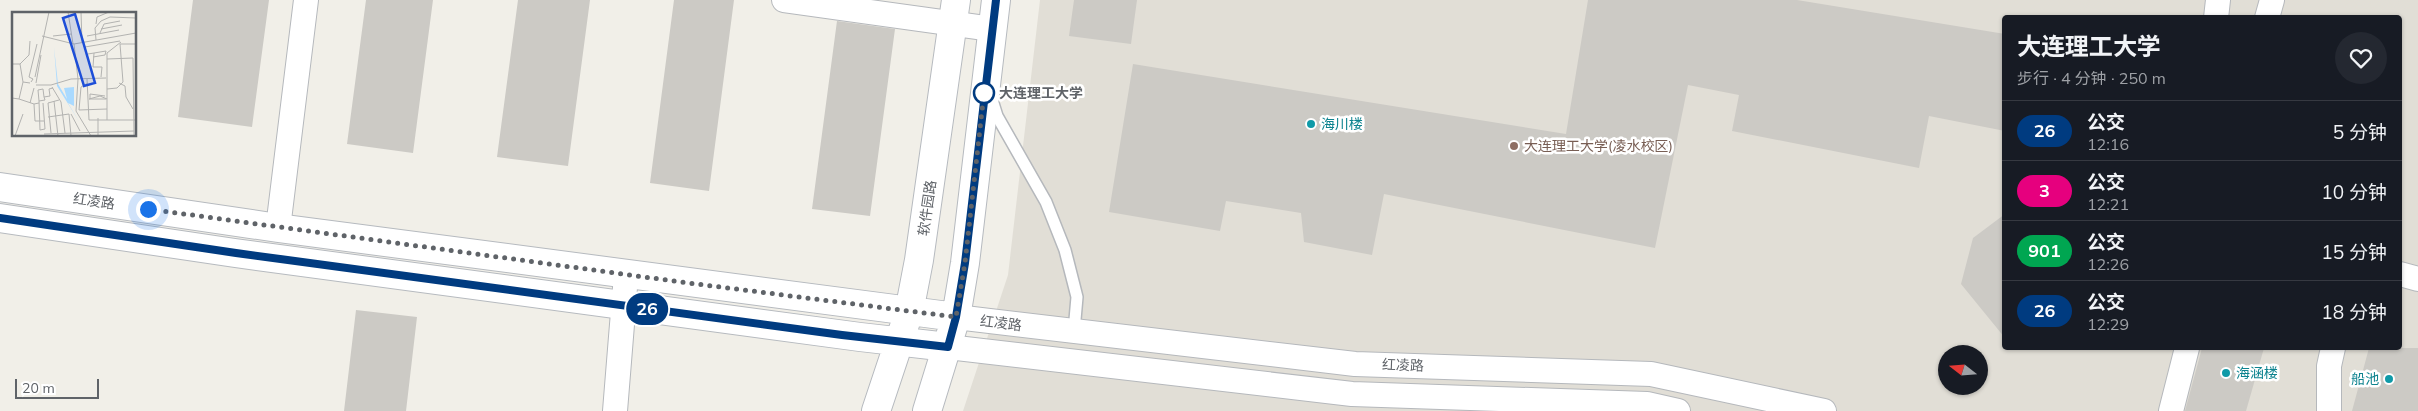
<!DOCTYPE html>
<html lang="zh">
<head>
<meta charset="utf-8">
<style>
	:root { --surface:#171b24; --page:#242831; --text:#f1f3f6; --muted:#9ea1a6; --line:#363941 }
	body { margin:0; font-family:Mulish,"Noto Sans SC",sans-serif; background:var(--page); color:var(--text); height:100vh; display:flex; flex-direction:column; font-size:19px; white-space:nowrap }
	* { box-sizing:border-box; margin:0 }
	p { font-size:16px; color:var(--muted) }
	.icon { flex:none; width:28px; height:28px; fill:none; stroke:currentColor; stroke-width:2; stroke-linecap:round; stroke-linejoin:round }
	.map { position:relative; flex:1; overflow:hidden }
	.panel { position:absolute; left:2002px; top:15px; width:400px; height:335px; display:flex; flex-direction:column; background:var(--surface); border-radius:5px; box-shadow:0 1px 4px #0004 }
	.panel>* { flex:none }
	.badge { padding:0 10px; border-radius:16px; font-size:18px; line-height:32px }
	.needle { width:32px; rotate:287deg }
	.tools { position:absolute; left:1938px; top:345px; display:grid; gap:10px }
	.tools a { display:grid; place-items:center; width:50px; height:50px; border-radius:50%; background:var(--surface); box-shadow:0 1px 4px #0004; font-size:25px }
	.scale { position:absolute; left:15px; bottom:12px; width:84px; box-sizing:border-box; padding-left:5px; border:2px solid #5f6368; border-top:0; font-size:14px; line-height:18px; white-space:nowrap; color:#5f6368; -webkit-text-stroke:4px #fff; paint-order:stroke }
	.you { position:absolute; width:25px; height:25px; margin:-12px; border:4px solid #fff; border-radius:50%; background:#1a73e8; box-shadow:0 0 0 8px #1a73e833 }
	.map>.badge { position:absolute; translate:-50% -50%; box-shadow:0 0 0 2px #fff }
	.round { display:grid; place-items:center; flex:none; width:52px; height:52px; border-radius:26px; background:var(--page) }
	.head { display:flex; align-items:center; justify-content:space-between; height:85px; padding:0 15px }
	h1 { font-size:24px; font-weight:700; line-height:38px }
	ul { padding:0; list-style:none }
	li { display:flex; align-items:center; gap:15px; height:60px; padding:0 15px; border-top:1px solid var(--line) }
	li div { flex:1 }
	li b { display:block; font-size:19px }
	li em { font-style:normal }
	li .badge { min-width:55px; font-weight:700; text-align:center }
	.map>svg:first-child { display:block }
	.education { fill:#e1ded6; fill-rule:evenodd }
	.building { fill:#cccac5 }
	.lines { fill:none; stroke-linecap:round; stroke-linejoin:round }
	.lane-casing { stroke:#b5b8bc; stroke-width:14 }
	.street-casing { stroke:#b5b8bc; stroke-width:26 }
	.secondary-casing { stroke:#b6babf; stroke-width:30 }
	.lane { stroke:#fff; stroke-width:11 }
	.street { stroke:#fff; stroke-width:24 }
	.secondary { stroke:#fff; stroke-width:28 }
	.line-casing { stroke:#fff; stroke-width:11 }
	.line { stroke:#003b80; stroke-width:8 }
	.walk { stroke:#5f6368; stroke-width:5; stroke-dasharray:0 9 }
	.stop-dot { fill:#fff; stroke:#003b80; stroke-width:2.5 }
	.culture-dot { fill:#0f9aa8; stroke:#fff; stroke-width:2 }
	.education-dot { fill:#8d6e63; stroke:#fff; stroke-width:2 }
	.labels { text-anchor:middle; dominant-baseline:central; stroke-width:5; stroke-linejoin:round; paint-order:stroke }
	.stop-label { font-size:14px; font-weight:bold; fill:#5f6368; stroke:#fff; text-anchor:start }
	.culture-label { font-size:14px; fill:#0d838f; stroke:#fff; text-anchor:start }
	.education-label { font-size:14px; fill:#785e54; stroke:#fff; text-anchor:start }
	.street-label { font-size:14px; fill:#5f6368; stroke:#fff }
	.inset-road { fill:none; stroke:#b3b3b1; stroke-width:1 }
	.view { fill:#1d4ed8; fill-opacity:0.15; stroke:#1d4ed8; stroke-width:2.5 }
	.inset-edge { fill:none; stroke:#5f6368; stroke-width:2.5 }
</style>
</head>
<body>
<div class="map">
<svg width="2418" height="411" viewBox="0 0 2418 411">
	<rect width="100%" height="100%" fill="#f1efe8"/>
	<path class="education" d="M1040 0H2418V411H963L1008 275ZM2005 18H2400V348H2005ZM1946 354H1979V386H1946Z"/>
	<path class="building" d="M193 0H269L252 127 178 117Z
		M366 0H433L413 153 347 144Z
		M518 0H590L568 166 497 157Z
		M674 0H734L709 191 650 183Z
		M1074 0H1137L1131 44 1069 36Z
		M1588 0H1797L2005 34V131L1929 116 1919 168 1732 131 1739 95 1688 85 1655 248 1384 194 1372 255 1304 242 1301 213 1226 201 1220 231 1109 212 1133 64 1566 134Z
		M837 21 895 29 870 216 812 209Z
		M2005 214V338L1961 284 1973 238Z
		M356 310 417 317 406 411H344Z
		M2202 348H2264L2246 411H2185Z
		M2369 348H2418V411H2352Z"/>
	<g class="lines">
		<g class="lane-casing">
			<path id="lane" d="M992 100 997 116 1046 202 1065 250 1077 297 1074 331"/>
		</g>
		<g class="street-casing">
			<path id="street" d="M784 0 992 29
				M2216 18 2218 0
				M2267 18 2272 0
				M278 228 306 0
				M2400 274 2418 279
				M956 317 1355 364 1651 374 1824 411
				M948 347 1352 394 1647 404 1678 411
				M615 411 626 275
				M2171 411 2187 348
				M2329 411V366L2333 348"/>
		</g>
		<g class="secondary-casing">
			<path id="secondary" d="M0 187 278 228 956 317
				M0 218 235 253 860 337 948 347
				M876 411 909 312 919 260 956 0
				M927 411 956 317 965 263 996 0"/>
		</g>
		<use href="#lane" class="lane"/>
		<use href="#street" class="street"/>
		<use href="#secondary" class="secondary"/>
	</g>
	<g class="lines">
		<g class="line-casing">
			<path id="line" d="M0 218 236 253 842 335 948 347 956 317 965 263 996 0"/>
		</g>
		<use href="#line" class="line"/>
		<path class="walk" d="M148 209 681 282 956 317 965 263 984 93"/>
	</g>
	<circle class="stop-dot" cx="984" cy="93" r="10"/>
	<g class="culture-dot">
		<circle cx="1311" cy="124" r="5"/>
		<circle cx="2226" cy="373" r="5"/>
		<circle cx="2389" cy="379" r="5"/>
	</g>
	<circle class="education-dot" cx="1514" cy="146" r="5"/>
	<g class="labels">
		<g class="stop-label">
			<text x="999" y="93">大连理工大学</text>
		</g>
		<g class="culture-label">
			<text x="1321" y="124">海川楼</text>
			<text x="2236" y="373">海涵楼</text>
			<text x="2379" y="379" text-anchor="end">船池</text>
		</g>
		<g class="education-label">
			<text x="1524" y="146">大连理工大学(凌水校区)</text>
		</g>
		<g class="street-label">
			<text transform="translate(94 201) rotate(8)">红凌路</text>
			<text transform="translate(927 208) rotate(-82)">软件园路</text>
			<text transform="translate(1001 323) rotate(7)">红凌路</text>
			<text transform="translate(1403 365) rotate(2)">红凌路</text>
		</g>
	</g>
	<g transform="translate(12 12)">
		<rect width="124" height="124" fill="#f1efe8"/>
		<path d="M42 35 46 72 55 87 52 76 62 75V94L56 91 68 111 45 74Z" fill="#aadaff"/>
		<path class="inset-road" d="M56 0 61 32M69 0 70 31M84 12 85 5 97 0M89 17 110 13M88 21 92 12 108 9M30 24 62 32 124 21M41 24 59 22M75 24 107 18M84 28 83 16 89 9 98 5 124 6M62 32 66 67M73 35 108 29M82 41 81 55H90L89 65M76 42 94 39 93 43 81 45M95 47 121 46 122 124M0 52H8L11 70 18 71M8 52 17 43 18 29M23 65 37 0M66 67 64 99 79 124M75 67 77 108H124M19 70 21 67 17 65 25 32M24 71 29 43M76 71 69 75 67 98 95 97M107 71 113 74 114 85 121 97M24 73H39L59 67 94 66M40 75 49 90 53 121M95 77 105 76 111 70 108 32H124M32 85 33 88 27 89 26 78 31 77 32 85 38 84 37 77 41 76M0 86 7 87 11 70M78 86V82L93 84M7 87 22 92M77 87 88 84 95 87M77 87H94M27 89 28 118 33 117M42 89 46 124M18 91 22 76M27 91 22 92 23 109H32M31 91 33 117M59 102 68 119M36 105 57 102 59 124M86 106V124M95 108V41L109 30M39 121 36 91 47 88M32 122 122 119M3 124 11 102"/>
		<path class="view" d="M63 2 83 71 72 74 51 6Z"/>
		<rect width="124" height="124" class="inset-edge"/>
	</g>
</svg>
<div class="tools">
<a><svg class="needle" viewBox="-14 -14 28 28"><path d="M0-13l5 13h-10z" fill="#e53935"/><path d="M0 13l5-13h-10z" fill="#9ea1a6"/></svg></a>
</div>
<div class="scale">20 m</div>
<div class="you" style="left:148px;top:209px"></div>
<b class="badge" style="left:647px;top:309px;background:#003b80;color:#fff">26</b>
<section class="panel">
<div class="head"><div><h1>大连理工大学</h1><p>步行 · 4 分钟 · 250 m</p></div><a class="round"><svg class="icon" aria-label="heart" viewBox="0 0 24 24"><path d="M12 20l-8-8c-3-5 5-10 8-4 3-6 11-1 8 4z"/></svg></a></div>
<ul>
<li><span class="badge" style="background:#003b80;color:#fff">26</span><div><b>公交</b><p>12:16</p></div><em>5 分钟</em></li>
<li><span class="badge" style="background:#e6007e;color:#fff">3</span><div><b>公交</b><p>12:21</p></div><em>10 分钟</em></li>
<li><span class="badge" style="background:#00a651;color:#fff">901</span><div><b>公交</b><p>12:26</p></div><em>15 分钟</em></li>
<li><span class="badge" style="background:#003b80;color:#fff">26</span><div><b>公交</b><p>12:29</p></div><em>18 分钟</em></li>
</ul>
</section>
</div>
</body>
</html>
